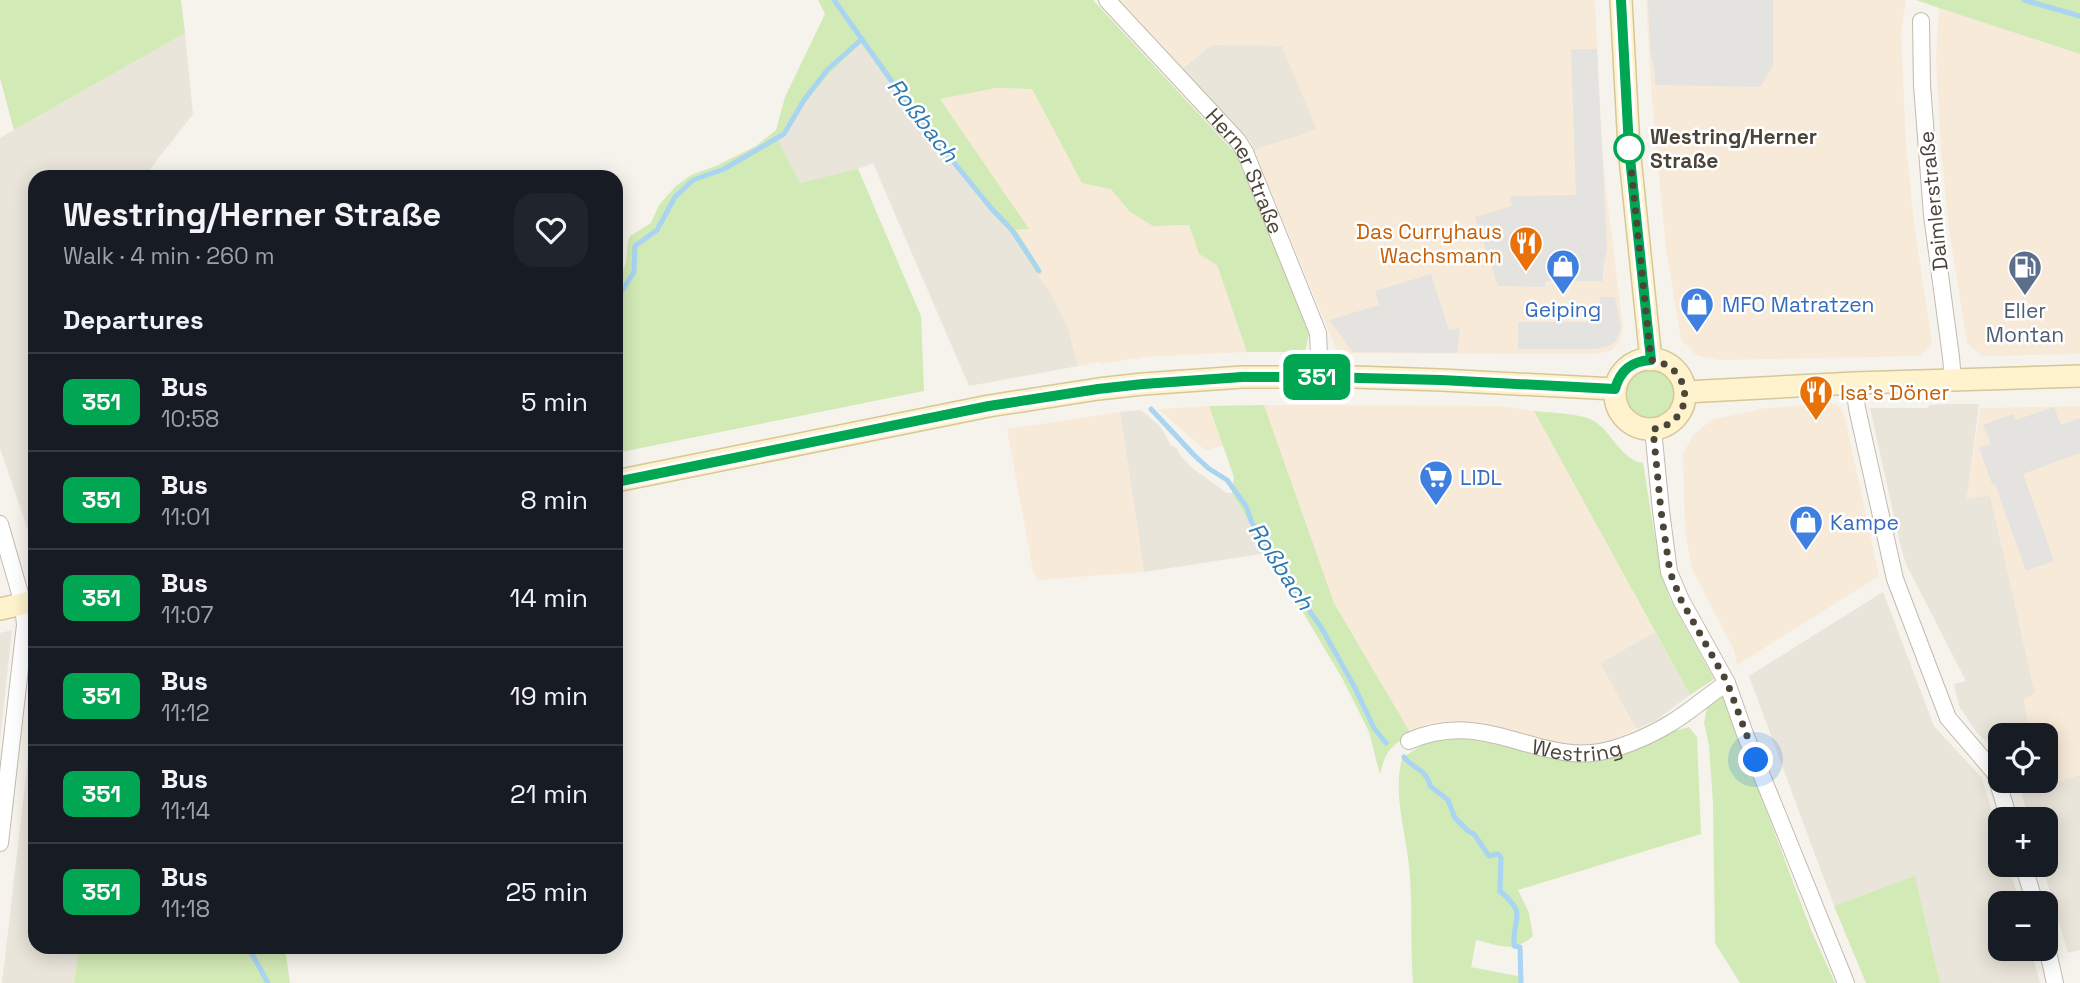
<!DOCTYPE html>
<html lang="en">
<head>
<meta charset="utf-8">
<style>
	:root { --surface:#171b24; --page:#20242c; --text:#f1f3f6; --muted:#9ea1a6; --line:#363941 }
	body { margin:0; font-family:"Space Grotesk",sans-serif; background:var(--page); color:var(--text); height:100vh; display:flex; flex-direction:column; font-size:26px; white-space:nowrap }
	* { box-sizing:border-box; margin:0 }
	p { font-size:23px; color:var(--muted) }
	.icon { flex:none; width:38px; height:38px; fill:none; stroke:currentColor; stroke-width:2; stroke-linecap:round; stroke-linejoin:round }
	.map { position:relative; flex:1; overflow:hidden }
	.drawer { position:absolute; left:28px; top:170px; width:595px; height:784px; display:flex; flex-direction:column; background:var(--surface); border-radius:21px; box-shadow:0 4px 18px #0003 }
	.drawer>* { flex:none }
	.badge { padding:0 14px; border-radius:10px; font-size:24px; line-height:46px }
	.tools { position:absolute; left:1988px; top:723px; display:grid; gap:14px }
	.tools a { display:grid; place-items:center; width:70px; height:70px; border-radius:14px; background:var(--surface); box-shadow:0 4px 18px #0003; font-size:35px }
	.you { position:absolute; width:35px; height:35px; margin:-18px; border:5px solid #fff; border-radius:50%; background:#1a73e8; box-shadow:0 0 0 10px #1a73e833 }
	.map>.badge { position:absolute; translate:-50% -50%; box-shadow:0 0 0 4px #fff }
	h2 { padding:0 35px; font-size:26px; line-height:63px }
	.round { display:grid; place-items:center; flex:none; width:74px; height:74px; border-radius:21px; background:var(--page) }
	.summary { display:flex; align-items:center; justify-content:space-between; height:119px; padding:0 35px }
	h1 { font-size:33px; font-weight:700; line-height:52px }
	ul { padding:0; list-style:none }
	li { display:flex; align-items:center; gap:21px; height:98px; padding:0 35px; border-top:2px solid var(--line) }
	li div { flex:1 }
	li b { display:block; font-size:26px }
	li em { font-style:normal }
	li .badge { min-width:77px; font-weight:700; text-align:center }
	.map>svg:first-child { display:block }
	.residential { fill:#eae5da }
	.commercial { fill:#f7ead8 }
	.green { fill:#d2eab5 }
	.parking { fill:#e5e3e0 }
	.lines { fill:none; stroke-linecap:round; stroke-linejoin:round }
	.stream { stroke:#a9d4f2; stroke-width:5 }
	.minor-casing { stroke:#c2bbae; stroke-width:18 }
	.secondary-casing { stroke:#d6c79b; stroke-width:24 }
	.minor { stroke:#fff; stroke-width:16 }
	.secondary { stroke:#fff3cd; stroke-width:21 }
	.line-casing { stroke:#fff; stroke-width:16 }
	.line { stroke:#00a651; stroke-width:10 }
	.walk { stroke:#4b4439; stroke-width:7; stroke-dasharray:0 12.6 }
	.stop-dot { fill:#fff; stroke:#00a651; stroke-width:3.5 }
	.labels { text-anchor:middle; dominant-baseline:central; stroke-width:5; stroke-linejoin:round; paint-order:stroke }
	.stop-label { font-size:21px; font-weight:bold; fill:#4b4439; stroke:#fff; text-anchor:start }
	.street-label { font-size:21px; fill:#4b4439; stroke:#fff }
	.food-label { font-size:21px; fill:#c56008; stroke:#fff; text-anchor:end }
	.shop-label { font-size:21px; fill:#366cbe; stroke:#fff; text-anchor:start }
	.service-label { font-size:21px; fill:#4e5e75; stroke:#fff }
	.water-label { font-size:23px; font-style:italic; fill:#2e7ab2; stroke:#fff }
</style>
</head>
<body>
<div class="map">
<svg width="2080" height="983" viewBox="0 0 2080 983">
	<rect width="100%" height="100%" fill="#f6f3ec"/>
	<path class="residential" d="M185 33 193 114 144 177H35V551L0 448V138Z
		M861 44 928 134 994 216 1009 230 1028 261 1048 288 1068 327 1078 366 969 386 873 163 858 169 871 199 695 182 786 136 806 102 832 69Z
		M1211 45H1282L1317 130 1257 149 1255 153 1251 142 1182 69Z
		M1948 404H1979L1967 498 1990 494 2035 693 2024 700 2029 727 1991 735 1986 741 1977 733 1959 706 1954 684 1966 681 1906 564 1901 548 1870 408H1928L1929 405Z
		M1141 410 1160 426 1171 445 1177 448 1179 454 1192 468 1227 493H1232L1250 524 1261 554 1144 572 1120 412Z
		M1883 592 1934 726 1982 778 2000 839V864L2008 865 2020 903H2000V948L2031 949 2040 983H1940L1915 877 1834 906 1749 676Z
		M12 630 0 740V633Z
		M1655 632 1690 695 1655 721 1636 729 1600 663Z
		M35 698V947H79L74 983H2Z
		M2080 775V950L2068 953 2042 865 2046 864V819H2029L2021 792Z"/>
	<path class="commercial" d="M1118 0H1595L1600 117 1605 183 1623 327 1620 341 1611 351 1594 354 1338 353 1255 153 1257 149 1317 130 1282 46 1211 45 1182 68Z
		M1646 0H1906L1901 34 1906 145 1914 223 1932 343 1920 356 1719 360 1696 355 1681 339 1666 249 1651 87Z
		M1939 8 2080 54V354L1982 356 1967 343 1948 222 1941 150 1936 58Z
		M996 88 1032 89 1082 183 1112 189 1130 212 1153 226 1189 225 1199 254 1217 265 1247 352 1141 357 1139 360 1136 358 1102 364 1098 362 1078 366 1068 327 1048 288 1036 273 1041 268 1015 230 1028 229 940 99Z
		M1829 403 1836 404 1841 408 1845 418 1879 576 1737 665 1734 650 1692 569 1685 530 1683 454 1693 435 1713 419 1755 411 1758 409Z
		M1264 405 1503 406 1534 411 1655 632 1600 663 1636 729 1610 741 1589 746 1564 745 1514 732 1450 721 1426 724 1411 734 1334 603Z
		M1209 406 1223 445 1206 451 1158 409Z
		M2080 406V775L2021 792 2017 781 2046 780V735H2000V754L1986 741 1991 735 2029 727 2024 700 2035 693 1990 495 1967 499 1980 408Z
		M1120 412 1144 572 1038 580 1033 571 1007 429Z"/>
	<path class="green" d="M0 0H181L185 33 14 130 0 78Z
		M818 0H1093L1236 154 1306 325 1309 334 1305 352H1247L1217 265 1199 254 1189 225 1153 226 1130 212 1111 189 1082 183 1032 89 996 88 940 99 1029 229 1016 230 1041 269 1036 273 1009 230 994 216 928 134 861 44C841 61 823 79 807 101 797 115 791 131 778 141L800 183 858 169 921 316 924 391 616 453V287L626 263 628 241 630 236 651 223 659 205 676 186 691 175 716 166 756 146 776 130 785 97 825 14Z
		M1916 0H2080V54L1939 8Z
		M1625 395a26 26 0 1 1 52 0a26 26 0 1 1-52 0Z
		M1264 405 1334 603 1411 734C1391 745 1385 752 1380 775L1369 732 1342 678 1273 562 1261 554 1250 524 1232 493 1234 477 1209 406Z
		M1534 411C1550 413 1580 413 1594 421 1613 433 1621 460 1643 463L1660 569 1669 597 1714 679 1690 695Z
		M1722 693 1811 930 1835 983H1740L1715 943 1713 803 1709 745 1704 723 1708 702Z
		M1689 727 1697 737 1701 834 1518 890 1529 913 1533 936C1512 954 1500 945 1476 940L1471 967 1522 977V983H1413C1410 944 1413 904 1409 865 1405 829 1393 794 1402 758L1432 739 1450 736 1516 748 1561 760 1591 762 1613 756 1661 735Z
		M1915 876 1940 983H1866L1834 906Z
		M79 947H285L290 983H74Z"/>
	<path class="parking" d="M1648 0H1773V66L1760 87 1655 85V74L1650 50Z
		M1571 49H1597L1606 225 1607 250 1603 268V281H1546L1545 287 1498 286 1475 217 1512 206 1510 196 1576 195Z
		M1431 274 1449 330 1460 328 1457 353 1353 352 1329 320 1379 305 1375 291Z
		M1600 297H1615L1621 327 1616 341 1609 346 1596 349H1518V322H1600Z
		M2054 407 2061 425 2080 418V453L2023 474 2054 561 2026 571 1995 484H1992L1979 448 1991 444 1983 425 2013 414 2016 420Z"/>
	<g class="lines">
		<path class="stream" d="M834 0 920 121 991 208 1012 230 1039 271
			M2024 0 2080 16
			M616 300 634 272 635 246 657 230 675 197 693 180 724 169 784 134 804 100 828 69 862 39
			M1151 409 1194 455 1208 468 1227 480 1246 506 1252 523 1283 566 1300 598 1321 627 1354 686 1374 728 1386 743
			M1404 757C1413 769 1427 769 1430 786L1448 800 1455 818 1468 831 1474 834 1489 856 1498 854 1501 858 1500 891C1529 916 1512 916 1514 946L1520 947 1521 983
			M248 947 268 983"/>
		<g class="minor-casing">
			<g id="minor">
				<path id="s1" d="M1107 0 1238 141 1245 152 1318 333 1320 377"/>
				<path d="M1921 21 1922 85 1932 215 1951 357 1953 380"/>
				<path d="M1854 383 1857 408 1895 579 1948 718 1995 773 2009 819"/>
				<path d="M1653 429 1661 511 1669 572 1681 600 1727 683 1745 734 1846 983"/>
				<path d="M0 524 23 604 25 625 0 843"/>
				<path id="s2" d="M1409 741C1457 720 1492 734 1539 747 1557 751 1573 755 1592 753 1616 751 1650 736 1671 723 1691 711 1708 695 1727 683"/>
				<path d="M2023 864 2035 903"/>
				<path d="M2046 943 2055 983"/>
			</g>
		</g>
		<g class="secondary-casing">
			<path id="secondary" d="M1621 0 1629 148 1651 360
				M1615 394a35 35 0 1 1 70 0a35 35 0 1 1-70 0Z
				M1685 392 1854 383 2080 376
				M616 481 989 406 1098 389 1143 384 1242 377H1353L1441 380 1615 389
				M0 609 35 601"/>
		</g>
		<use href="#minor" class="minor"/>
		<use href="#secondary" class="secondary"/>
	</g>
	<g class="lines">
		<g class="line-casing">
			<path id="line" d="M616 482 989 406 1098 389 1143 384 1242 377H1320L1441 380 1615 389C1620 371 1631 361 1651 360L1629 148 1621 0"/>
		</g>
		<use href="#line" class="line"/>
		<path class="walk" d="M1629 148 1651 360C1696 367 1695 424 1653 429L1661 511 1670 572 1681 600 1727 682 1756 760"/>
	</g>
	<defs>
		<g id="restaurant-pin" transform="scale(1.75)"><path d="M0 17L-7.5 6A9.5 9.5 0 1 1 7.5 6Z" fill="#e8710a" stroke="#fff"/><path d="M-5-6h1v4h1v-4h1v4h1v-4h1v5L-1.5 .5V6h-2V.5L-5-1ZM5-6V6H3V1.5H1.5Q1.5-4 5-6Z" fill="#fff"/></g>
		<g id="shop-pin" transform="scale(1.75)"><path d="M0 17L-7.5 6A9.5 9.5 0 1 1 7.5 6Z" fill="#3f7fe0" stroke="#fff"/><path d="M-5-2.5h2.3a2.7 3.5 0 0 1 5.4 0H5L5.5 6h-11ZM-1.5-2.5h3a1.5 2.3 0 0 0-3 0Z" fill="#fff"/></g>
		<g id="fuel-pin" transform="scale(1.75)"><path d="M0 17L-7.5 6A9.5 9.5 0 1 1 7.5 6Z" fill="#5c6f8a" stroke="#fff"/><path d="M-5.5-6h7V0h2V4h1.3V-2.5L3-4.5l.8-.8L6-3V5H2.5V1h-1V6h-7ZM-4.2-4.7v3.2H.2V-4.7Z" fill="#fff"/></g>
		<g id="supermarket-pin" transform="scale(1.75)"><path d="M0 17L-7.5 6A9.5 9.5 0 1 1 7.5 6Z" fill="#3f7fe0" stroke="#fff"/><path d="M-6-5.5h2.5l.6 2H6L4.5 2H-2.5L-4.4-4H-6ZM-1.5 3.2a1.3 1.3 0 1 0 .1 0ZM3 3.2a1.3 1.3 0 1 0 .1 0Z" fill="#fff"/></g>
	</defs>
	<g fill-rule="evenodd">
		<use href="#restaurant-pin" x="1526" y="243"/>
		<use href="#shop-pin" x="1563" y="266"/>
		<use href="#fuel-pin" x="2025" y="267"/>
		<use href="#shop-pin" x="1697" y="304"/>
		<use href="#restaurant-pin" x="1816" y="392"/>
		<use href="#supermarket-pin" x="1436" y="477"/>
		<use href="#shop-pin" x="1806" y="522"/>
	</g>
	<circle class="stop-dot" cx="1629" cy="148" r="14"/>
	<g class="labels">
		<g class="stop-label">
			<text x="1650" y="136">Westring/Herner<tspan x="1650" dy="24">Straße</tspan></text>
		</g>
		<g class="street-label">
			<text stroke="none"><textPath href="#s1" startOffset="222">Herner Straße</textPath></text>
			<text transform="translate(1933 201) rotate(-96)">Daimlerstraße</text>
			<text stroke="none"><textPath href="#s2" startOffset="172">Westring</textPath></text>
		</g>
		<g class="food-label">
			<text x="1502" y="231">Das Curryhaus<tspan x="1502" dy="24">Wachsmann</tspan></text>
			<text x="1840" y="392" text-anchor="start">Isa’s Döner</text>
		</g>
		<g class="shop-label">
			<text x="1722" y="304">MFO Matratzen</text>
			<text x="1563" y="309" text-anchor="middle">Geiping</text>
			<text x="1460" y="477">LIDL</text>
			<text x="1830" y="522">Kampe</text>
		</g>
		<g class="service-label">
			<text x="2025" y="310">Eller<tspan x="2025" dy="24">Montan</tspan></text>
		</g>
		<g class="water-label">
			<text transform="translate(923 120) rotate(52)">Roßbach</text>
			<text transform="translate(1281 566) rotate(57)">Roßbach</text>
		</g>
	</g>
</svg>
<div class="tools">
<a><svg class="icon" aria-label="locate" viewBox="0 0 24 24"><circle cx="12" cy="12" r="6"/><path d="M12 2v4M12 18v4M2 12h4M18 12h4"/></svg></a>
<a>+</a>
<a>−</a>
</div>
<div class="you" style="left:1756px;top:760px"></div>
<b class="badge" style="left:1317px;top:377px;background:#00a651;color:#fff">351</b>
<section class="drawer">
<div class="summary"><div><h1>Westring/Herner Straße</h1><p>Walk · 4 min · 260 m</p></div><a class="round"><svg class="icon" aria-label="heart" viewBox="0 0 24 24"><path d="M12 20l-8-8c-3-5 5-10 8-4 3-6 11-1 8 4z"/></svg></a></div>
<h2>Departures</h2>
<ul>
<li><span class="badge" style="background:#00a651;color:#fff">351</span><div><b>Bus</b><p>10:58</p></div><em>5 min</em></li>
<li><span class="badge" style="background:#00a651;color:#fff">351</span><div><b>Bus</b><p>11:01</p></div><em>8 min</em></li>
<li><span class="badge" style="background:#00a651;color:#fff">351</span><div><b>Bus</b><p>11:07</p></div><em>14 min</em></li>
<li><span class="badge" style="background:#00a651;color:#fff">351</span><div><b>Bus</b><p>11:12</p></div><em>19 min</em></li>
<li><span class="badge" style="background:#00a651;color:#fff">351</span><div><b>Bus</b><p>11:14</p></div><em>21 min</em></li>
<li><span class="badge" style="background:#00a651;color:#fff">351</span><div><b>Bus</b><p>11:18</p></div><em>25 min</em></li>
</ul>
</section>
</div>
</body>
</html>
